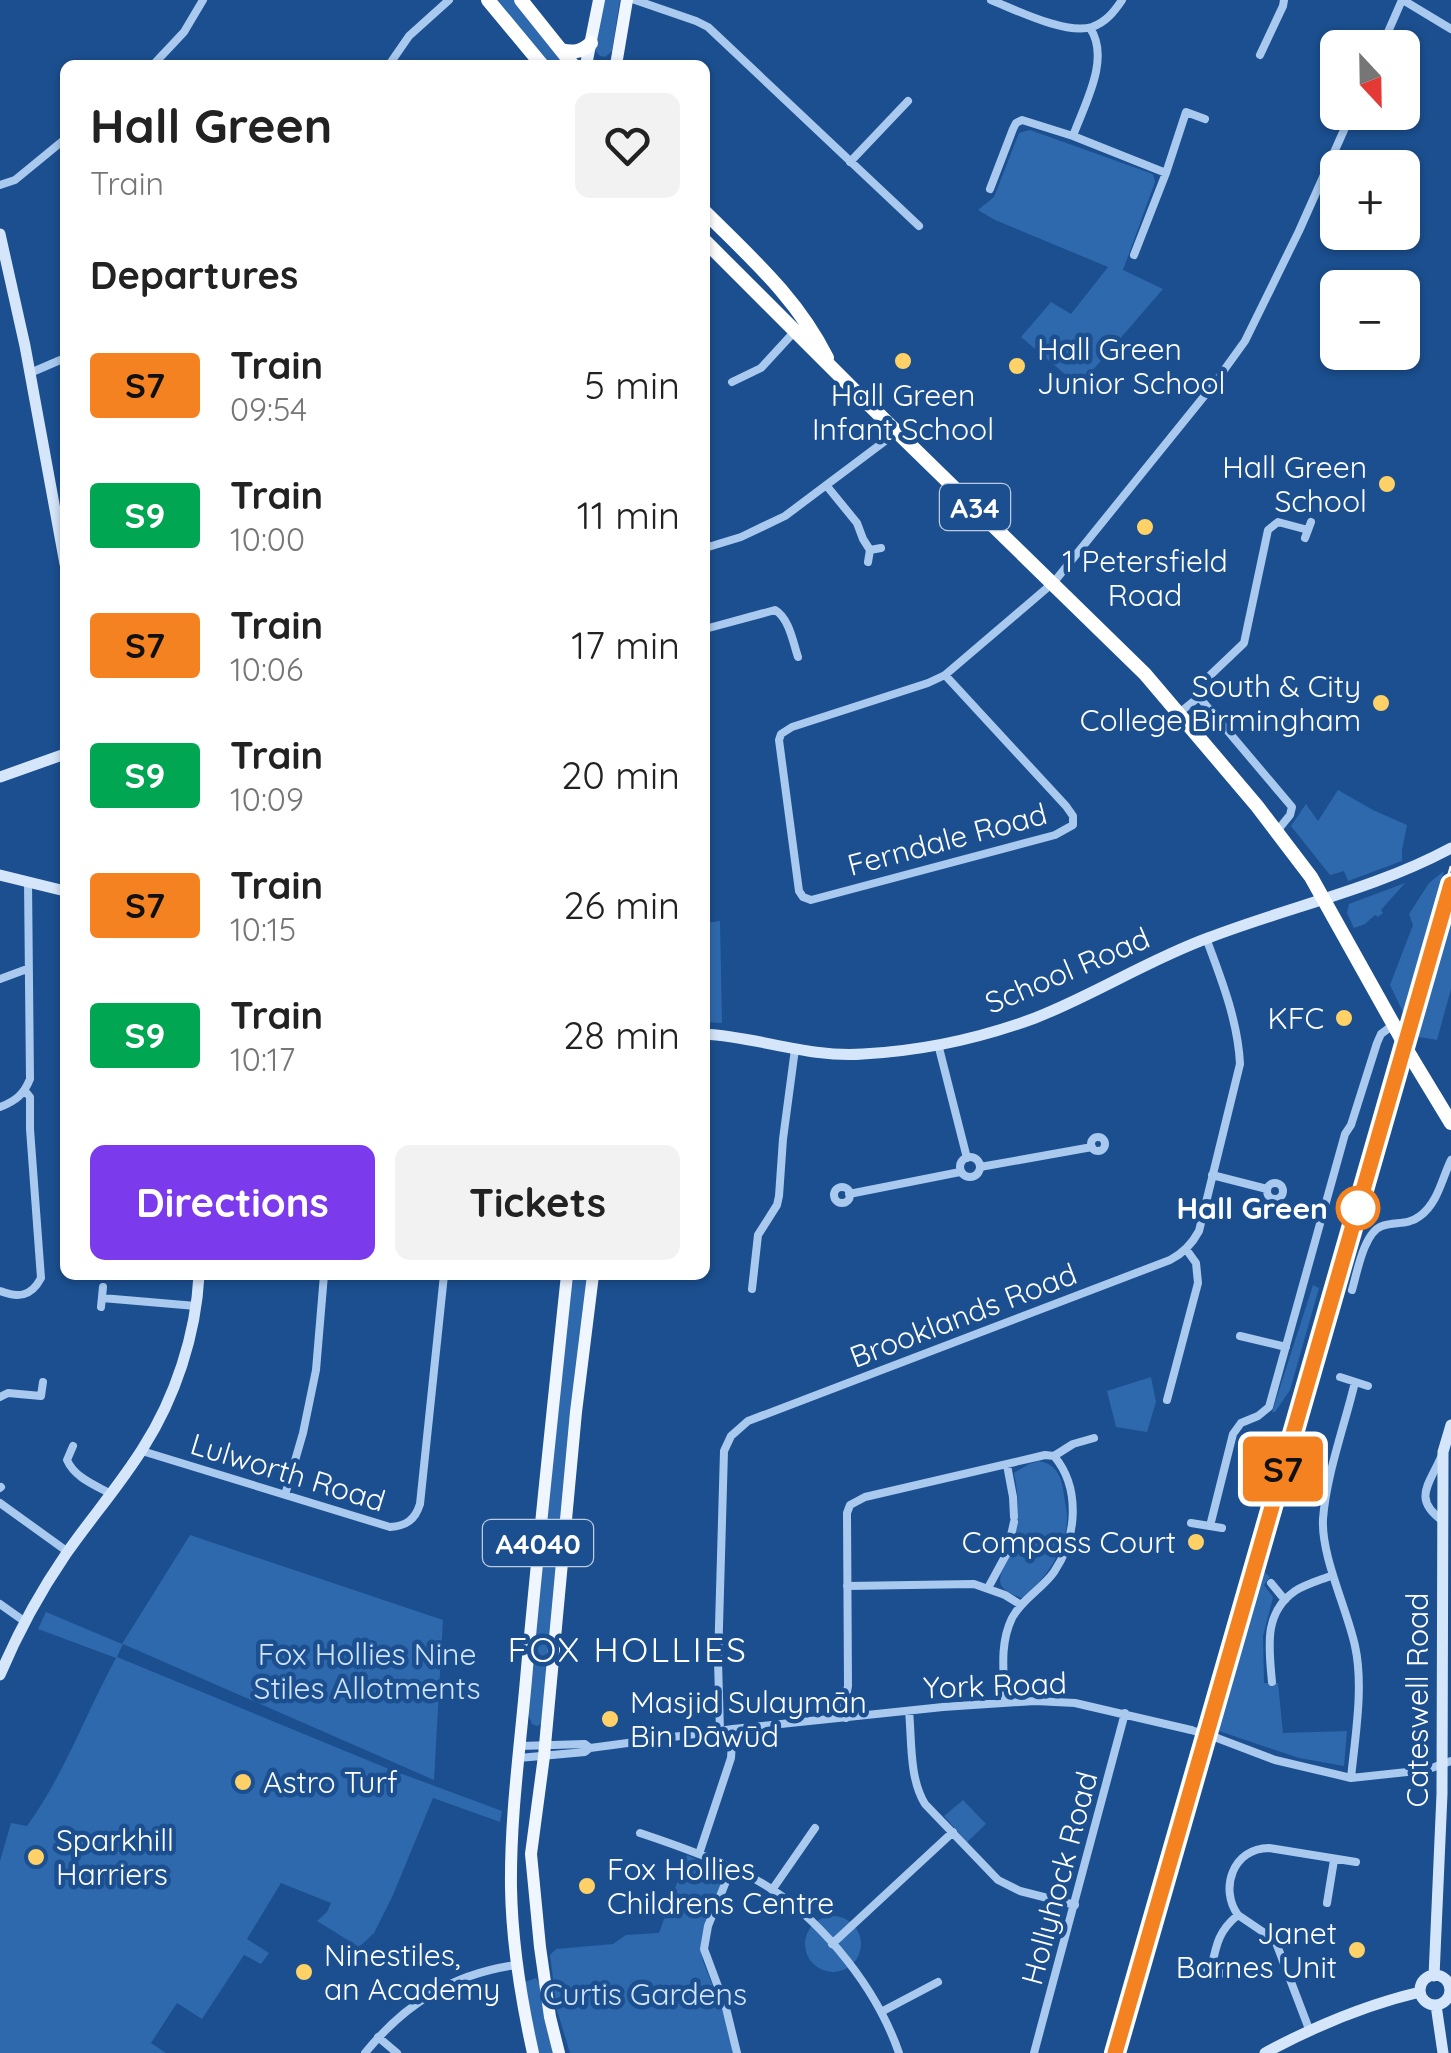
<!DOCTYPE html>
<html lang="en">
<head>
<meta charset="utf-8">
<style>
	:root { --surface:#fff; --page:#f2f2f2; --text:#222; --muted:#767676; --accent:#7c3aed }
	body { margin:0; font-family:Quicksand,sans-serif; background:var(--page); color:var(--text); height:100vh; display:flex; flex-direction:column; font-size:38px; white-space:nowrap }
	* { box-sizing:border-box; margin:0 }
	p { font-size:32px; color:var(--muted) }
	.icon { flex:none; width:55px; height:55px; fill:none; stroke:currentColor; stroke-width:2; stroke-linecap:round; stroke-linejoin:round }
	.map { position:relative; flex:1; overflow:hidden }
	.side { position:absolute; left:60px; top:60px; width:650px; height:1220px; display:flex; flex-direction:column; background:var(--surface); border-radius:15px; box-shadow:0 2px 8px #0004 }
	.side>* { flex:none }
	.badge { padding:0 20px; border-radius:8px; font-size:35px; line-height:65px }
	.needle { width:65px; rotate:158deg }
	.fabs { position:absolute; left:1320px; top:30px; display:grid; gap:20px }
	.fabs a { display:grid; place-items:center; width:100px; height:100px; border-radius:15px; background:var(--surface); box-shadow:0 2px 8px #0004; font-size:50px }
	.map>.badge { position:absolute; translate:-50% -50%; box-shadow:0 0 0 5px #fff }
	h2 { padding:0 30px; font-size:38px; line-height:90px }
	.round { display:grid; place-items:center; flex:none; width:105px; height:105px; border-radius:15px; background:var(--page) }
	.headline { display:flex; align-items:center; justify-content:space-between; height:170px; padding:0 30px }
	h1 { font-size:48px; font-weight:700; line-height:75px }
	.cta { display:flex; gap:20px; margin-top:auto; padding:20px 30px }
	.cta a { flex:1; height:115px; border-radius:15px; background:var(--accent); color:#fff; font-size:40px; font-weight:700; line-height:115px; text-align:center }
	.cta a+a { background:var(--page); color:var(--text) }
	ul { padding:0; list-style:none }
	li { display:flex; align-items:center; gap:30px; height:130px; padding:0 30px }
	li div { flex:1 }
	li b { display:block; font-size:38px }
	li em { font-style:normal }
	li .badge { min-width:110px; font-weight:700; text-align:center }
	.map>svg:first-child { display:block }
	.green { fill:#2e69ad }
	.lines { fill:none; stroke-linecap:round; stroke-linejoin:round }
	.street { stroke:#a9c9ee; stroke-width:8 }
	.secondary { stroke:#d6e6fa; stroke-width:11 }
	.primary { stroke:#f0f6ff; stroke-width:12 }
	.highway { stroke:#fff; stroke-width:14 }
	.rail { stroke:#fff; stroke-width:2.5; stroke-dasharray:18 8; stroke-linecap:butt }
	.street-bridge { stroke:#a9c9ee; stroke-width:8 }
	.highway-bridge { stroke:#fff; stroke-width:14 }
	.line-casing { stroke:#fff; stroke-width:22 }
	.line { stroke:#f58220; stroke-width:15 }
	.poi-dot { fill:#ffd166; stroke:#1b4f8f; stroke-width:4 }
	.stop-dot { fill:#fff; stroke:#f58220; stroke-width:5 }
	.labels { text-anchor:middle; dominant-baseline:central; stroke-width:9; stroke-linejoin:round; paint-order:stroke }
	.shield { fill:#1b4f8f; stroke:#bbcadd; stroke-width:2.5 }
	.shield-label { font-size:28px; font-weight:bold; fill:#fff }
	.poi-label { font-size:30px; fill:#fff; stroke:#1b4f8f; text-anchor:start }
	.street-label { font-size:30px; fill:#fff; stroke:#1b4f8f }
	.stop-label { font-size:30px; font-weight:bold; fill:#fff; stroke:#1b4f8f; text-anchor:end }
	.park-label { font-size:30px; fill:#cfe3fa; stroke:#1b4f8f }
	.quarter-label { font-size:35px; letter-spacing:2.5px; fill:#fff; stroke:#1b4f8f }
</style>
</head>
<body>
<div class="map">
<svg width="1451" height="2053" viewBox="0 0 1451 2053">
	<rect width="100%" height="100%" fill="#1b4f8f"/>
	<path class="green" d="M495 0H513L565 65H547Z
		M603 0H620L612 51 605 57 600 56 595 50Z
		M1030 130 1153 174 1155 182 1123 270 1163 289 1079 386 1021 337 1051 302 1071 314 1108 267 995 220 978 210 994 197 1019 133Z
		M1338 790 1373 810 1407 825 1402 850V861L1348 881 1344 871 1330 875 1291 826 1306 804 1318 821Z
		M1444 871 1403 1012 1390 985 1413 925 1409 914 1429 883Z
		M1405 883 1381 910 1383 913 1378 917 1375 915 1365 924 1354 928 1347 913 1349 904Z
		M1451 902V989L1437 1040 1413 1036Z
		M720 921 722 1023 705 1022V923Z
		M571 1275H587L541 1724 537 1726 532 1724 528 1713Z
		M1313 1285 1319 1288 1290 1390 1275 1412H1272Z
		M1151 1377 1156 1402 1147 1432 1116 1427 1107 1391Z
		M1039 1461C1057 1464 1062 1478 1064 1495 1065 1503 1067 1511 1067 1519 1067 1548 1045 1581 1022 1598 1014 1595 1005 1592 1001 1585 997 1575 1007 1563 1010 1554 1019 1527 1020 1501 1014 1473L1029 1464Z
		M190 1535 443 1620 434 1780 123 1644 117 1657 389 1769 502 1811 500 1822 433 1798 393 1895 374 1933 359 1947 317 1921 327 1912 331 1903 281 1883 247 1939 269 1953 261 1964 244 1955 202 2019 177 2003 151 2043 166 2053H0V1861L11 1823 27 1826C64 1775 86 1713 116 1658L38 1629 46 1612 122 1644Z
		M1262 1570 1270 1577 1264 1585 1273 1597 1263 1636 1264 1683H1278L1283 1733 1347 1731 1344 1766 1299 1758 1216 1730Z
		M963 1800 986 1824 967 1842 944 1816Z
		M687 1855 723 1872V1880L703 1931 701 1949 703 1961 727 2023 733 2053H570L557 2010 550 1955 556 1949 613 1944 626 1935 659 1933Z
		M805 1944a28 28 0 1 1 56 0a28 28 0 1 1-56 0Z
		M536 1978 540 1984 553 2053H538L525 1982Z"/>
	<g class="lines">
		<path class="street" d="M635 0 696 21 708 27 919 226
			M991 0C1016 10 1066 35 1092 27 1106 22 1114 12 1122 0
			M1403 0 1451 29
			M1381 48 1402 0
			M1260 55 1283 6 1284 0
			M153 65 184 32 203 0
			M389 65 409 36 449 0
			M1073 136C1084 105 1111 59 1090 28
			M850 162 908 101
			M1166 173 1186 112 1205 119
			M0 185 15 180 65 139
			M990 189 1013 129 1016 123 1022 120 1073 136 1166 173 1134 255
			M30 373 65 358
			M732 382 761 368 795 331
			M826 485 857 523 863 539 870 550
			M1305 538 1311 522
			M705 548 741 537 785 516 897 432
			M868 562 870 550 881 548
			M705 629 775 610C789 618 793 642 798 657
			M945 675 1066 806 1073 816V825L1055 835 811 900 803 897 799 891 779 740 781 734 792 727 928 683 945 675 1054 582 1214 384 1245 341 1299 231 1352 112
			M1199 697 1292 807 1290 815 1277 831
			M1179 713 1199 697 1201 684 1244 643 1268 530 1278 522 1308 530
			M0 979 27 969
			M938 1044 967 1158
			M0 1107C16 1101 24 1094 30 1079L28 881
			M1091 1144a7 7 0 1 1 14 0a7 7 0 1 1-14 0Z
			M960 1167a10 10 0 1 1 20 0a10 10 0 1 1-20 0Z
			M980 1167 1092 1147
			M1212 1175 1267 1189
			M1267 1191a8 8 0 1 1 16 0a8 8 0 1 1-16 0Z
			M834 1195a8 8 0 1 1 16 0a8 8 0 1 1-16 0Z
			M849 1194 960 1172
			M752 1289 758 1235 777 1205 779 1196 783 1139 795 1049
			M1352 1290C1357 1273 1364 1232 1382 1226 1395 1221 1407 1226 1420 1216 1438 1203 1442 1178 1451 1160
			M0 1291C18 1298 31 1297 41 1278L30 1129V1097L25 1091
			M102 1298 196 1306
			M101 1307 103 1287
			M1240 1336 1286 1347
			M1340 1377 1368 1386
			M0 1397 8 1393 41 1396 43 1382
			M1167 1400 1198 1283 1196 1263 1186 1249
			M73 1446 67 1460C75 1478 95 1485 111 1494
			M142 1451 390 1527C406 1526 415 1520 420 1504L444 1275
			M1054 1456 1073 1444 1094 1438
			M1441 1457C1429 1485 1412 1499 1443 1521
			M1007 1465 1013 1497 1014 1517
			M0 1488 1 1487
			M285 1495 303 1433 316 1370 324 1275
			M0 1503 68 1552
			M1191 1523 1222 1528
			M1210 1526 1233 1434 1241 1423 1258 1416 1269 1407 1345 1134 1351 1125 1377 1043 1381 1034 1393 1025
			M1271 1583 1285 1600
			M847 1586 974 1584 1005 1595 1021 1605
			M988 1588 1007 1553 1014 1522
			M0 1604 24 1621
			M1272 1682C1269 1648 1263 1613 1295 1591 1306 1584 1321 1580 1333 1575
			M909 1711C912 1741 909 1778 925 1804L998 1880 1020 1891 1075 1905
			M846 1718 844 1707 848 1686 847 1513 850 1505 865 1497 1045 1455 1054 1456C1081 1488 1077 1538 1054 1572 1042 1589 1022 1599 1012 1618 999 1645 1004 1673 1005 1702
			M720 1731 718 1661 724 1451 731 1436 748 1421 1170 1260C1184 1253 1192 1244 1199 1231L1240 1064C1238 1021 1221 978 1206 938
			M1217 1738 1275 1760 1351 1778 1426 1770 1451 1761
			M520 1746 585 1744 590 1748
			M519 1758 585 1752 590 1748 733 1729 943 1707 1035 1701 1075 1703 1191 1730
			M1351 1778C1355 1738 1364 1686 1355 1646 1347 1609 1321 1556 1323 1519 1326 1476 1345 1424 1355 1382
			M640 1833C676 1845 713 1858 747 1875 814 1908 875 1984 899 2053
			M699 1854 731 1758 733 1729
			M731 1869 708 1926 704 1949 726 2008 737 2053
			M772 1890 815 1828
			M1327 1903 1334 1860
			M1238 1915C1219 1889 1233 1848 1269 1848L1356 1862
			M832 1944 953 1832
			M1211 1970C1216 1946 1218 1931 1238 1915L1275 1940 1309 2029
			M1198 1972 1211 1970 1225 1974
			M881 2012 938 1982
			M378 2037 397 2053
			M365 2053C405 2004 452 1974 516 1965
			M1034 2053 1125 1713"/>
		<path class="secondary" d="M0 234 25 346 65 564
			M0 777 65 754
			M0 875 65 891
			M705 1034C758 1037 809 1058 863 1054 920 1051 981 1038 1035 1018 1094 995 1148 960 1208 938 1288 907 1375 889 1451 848
			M0 1675C18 1632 40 1592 66 1554 91 1518 120 1485 143 1448 175 1398 196 1335 199 1275
			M1420 1990a15 15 0 1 1 30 0a15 15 0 1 1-30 0Z
			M1434 1976 1442 1794 1443 1452 1451 1425
			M1436 2005 1443 2053
			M1265 2053C1315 2026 1365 2005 1420 1992"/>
		<path class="primary" d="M586 65 599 0
			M616 65 627 0
			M533 2053C521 1999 512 1943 511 1888 510 1815 521 1741 527 1668 539 1537 553 1406 567 1275
			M559 2053 550 2017 540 1947 531 1854 544 1756 576 1412 593 1275"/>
		<path class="highway" d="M488 0 542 65
			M521 0 573 65
			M561 50C573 53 582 52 591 43
			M705 212C751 258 797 298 827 358
			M705 241 855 391 1145 674 1257 806 1311 877 1396 1029
			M1411 1057 1451 1123"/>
		<path class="rail" d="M1110 2053 1451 866"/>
		<path class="street-bridge" d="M1191 1730 1217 1738"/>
		<path class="highway-bridge" d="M1396 1029 1411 1057"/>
	</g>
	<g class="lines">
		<g class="line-casing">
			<path id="line" d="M1115 2053 1451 884"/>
		</g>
		<use href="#line" class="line"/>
	</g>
	<g class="poi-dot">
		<circle cx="903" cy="361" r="10"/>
		<circle cx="1017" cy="366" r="10"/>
		<circle cx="1387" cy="484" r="10"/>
		<circle cx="1145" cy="527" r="10"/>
		<circle cx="1381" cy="703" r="10"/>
		<circle cx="1344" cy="1018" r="10"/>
		<circle cx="1196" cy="1542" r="10"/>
		<circle cx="610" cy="1719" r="10"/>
		<circle cx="243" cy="1782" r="10"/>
		<circle cx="36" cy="1857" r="10"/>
		<circle cx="587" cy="1886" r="10"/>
		<circle cx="1357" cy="1950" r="10"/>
		<circle cx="304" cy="1972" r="10"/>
	</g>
	<circle class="stop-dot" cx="1358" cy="1208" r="20"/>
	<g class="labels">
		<g class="shield">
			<rect x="940" y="484" width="70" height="46" rx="8"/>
			<rect x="483" y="1520" width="110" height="46" rx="8"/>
		</g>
		<g class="shield-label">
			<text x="975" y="507">A34</text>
			<text x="538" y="1543">A4040</text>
		</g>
		<g class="poi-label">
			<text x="1037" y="349">Hall Green<tspan x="1037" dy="34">Junior School</tspan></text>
			<text x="903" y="395" text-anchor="middle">Hall Green<tspan x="903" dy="34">Infant School</tspan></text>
			<text x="1367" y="467" text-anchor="end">Hall Green<tspan x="1367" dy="34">School</tspan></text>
			<text x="1145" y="561" text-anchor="middle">1 Petersfield<tspan x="1145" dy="34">Road</tspan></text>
			<text x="1361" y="686" text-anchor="end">South &amp; City<tspan x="1361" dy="34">College Birmingham</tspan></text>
			<text x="1324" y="1018" text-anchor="end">KFC</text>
			<text x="1176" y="1542" text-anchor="end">Compass Court</text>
			<text x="630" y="1702">Masjid Sulaymān<tspan x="630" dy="34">Bin Dāwūd</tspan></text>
			<text x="263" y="1782">Astro Turf</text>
			<text x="56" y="1840">Sparkhill<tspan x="56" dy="34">Harriers</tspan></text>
			<text x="607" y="1869">Fox Hollies<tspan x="607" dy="34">Childrens Centre</tspan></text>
			<text x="1337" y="1933" text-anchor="end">Janet<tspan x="1337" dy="34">Barnes Unit</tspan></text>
			<text x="324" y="1955">Ninestiles,<tspan x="324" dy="34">an Academy</tspan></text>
		</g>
		<g class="street-label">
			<text transform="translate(947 839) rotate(-15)">Ferndale Road</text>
			<text transform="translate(1067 970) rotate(-23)">School Road</text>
			<text transform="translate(963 1315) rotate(-21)">Brooklands Road</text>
			<text transform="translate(288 1472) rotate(17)">Lulworth Road</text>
			<text transform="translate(995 1685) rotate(-2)">York Road</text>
			<text transform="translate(1417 1700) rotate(-90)">Cateswell Road</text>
			<text transform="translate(1059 1878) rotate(-75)">Hollyhock Road</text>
		</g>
		<g class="stop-label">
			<text x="1328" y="1208">Hall Green</text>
		</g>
		<g class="park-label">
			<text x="367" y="1654">Fox Hollies Nine<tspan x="367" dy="34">Stiles Allotments</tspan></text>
			<text x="645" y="1994">Curtis Gardens</text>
		</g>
		<g class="quarter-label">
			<text x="628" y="1649">FOX HOLLIES</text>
		</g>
	</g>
</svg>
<div class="fabs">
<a><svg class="needle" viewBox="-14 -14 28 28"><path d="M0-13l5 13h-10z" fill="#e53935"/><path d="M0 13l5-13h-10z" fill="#767676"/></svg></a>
<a>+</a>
<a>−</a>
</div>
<b class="badge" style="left:1283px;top:1469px;background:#f58220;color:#111">S7</b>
<section class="side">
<div class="headline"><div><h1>Hall Green</h1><p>Train</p></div><a class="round"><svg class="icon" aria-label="heart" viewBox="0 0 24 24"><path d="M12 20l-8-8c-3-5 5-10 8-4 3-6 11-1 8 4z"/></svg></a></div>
<h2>Departures</h2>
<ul>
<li><span class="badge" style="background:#f58220;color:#111">S7</span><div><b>Train</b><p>09:54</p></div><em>5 min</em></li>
<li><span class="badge" style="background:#00a651;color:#fff">S9</span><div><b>Train</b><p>10:00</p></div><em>11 min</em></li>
<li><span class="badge" style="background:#f58220;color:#111">S7</span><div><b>Train</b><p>10:06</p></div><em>17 min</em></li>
<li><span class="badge" style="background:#00a651;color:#fff">S9</span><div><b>Train</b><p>10:09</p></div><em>20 min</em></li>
<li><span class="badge" style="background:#f58220;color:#111">S7</span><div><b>Train</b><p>10:15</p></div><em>26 min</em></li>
<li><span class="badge" style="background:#00a651;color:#fff">S9</span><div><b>Train</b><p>10:17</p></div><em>28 min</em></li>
</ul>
<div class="cta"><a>Directions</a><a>Tickets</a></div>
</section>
</div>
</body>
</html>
